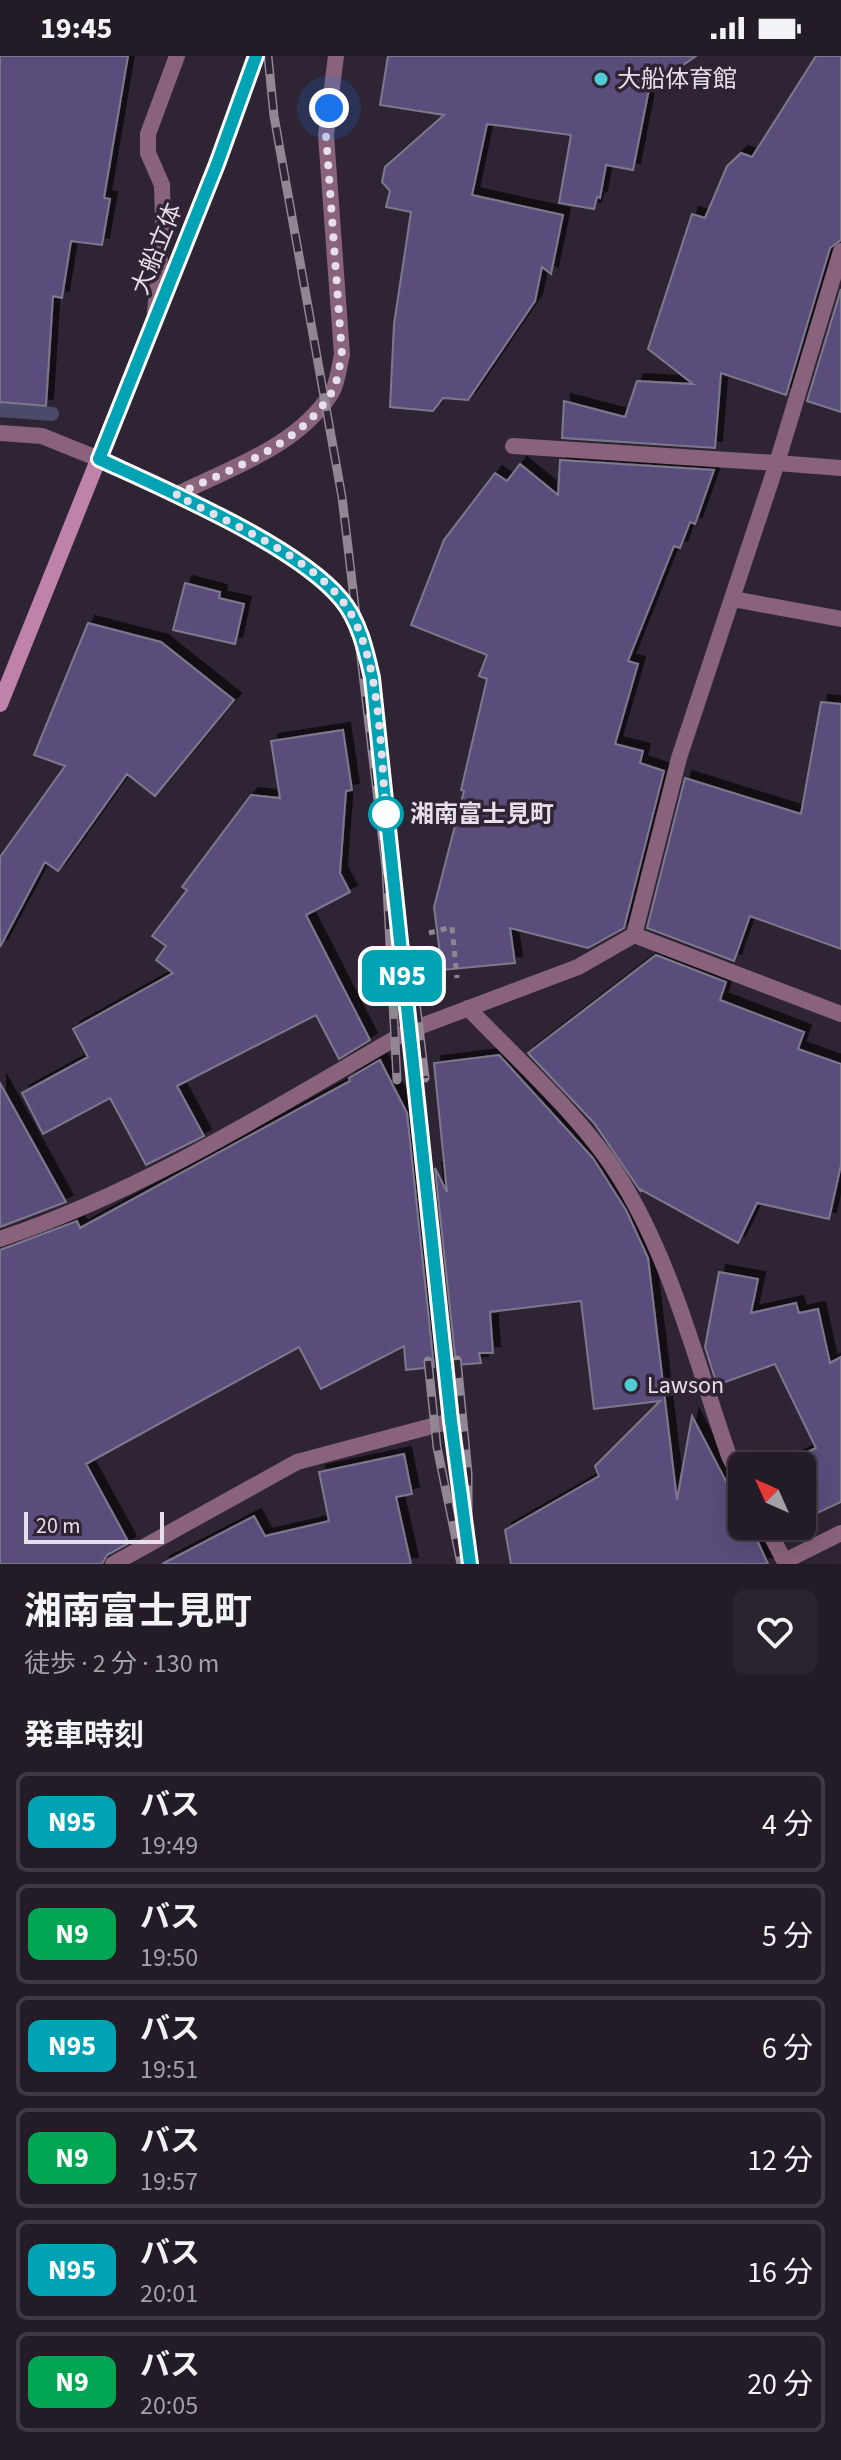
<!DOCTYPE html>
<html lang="ja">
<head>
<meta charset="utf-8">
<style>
	:root { --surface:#231b26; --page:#2b242e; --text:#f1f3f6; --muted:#a3a1a7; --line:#403943 }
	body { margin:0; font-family:"Source Sans 3","Noto Sans JP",sans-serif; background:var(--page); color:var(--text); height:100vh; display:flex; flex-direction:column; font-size:30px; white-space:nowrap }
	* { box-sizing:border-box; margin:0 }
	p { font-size:26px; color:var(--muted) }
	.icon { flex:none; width:44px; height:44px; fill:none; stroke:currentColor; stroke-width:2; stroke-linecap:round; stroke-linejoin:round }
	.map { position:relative; height:1508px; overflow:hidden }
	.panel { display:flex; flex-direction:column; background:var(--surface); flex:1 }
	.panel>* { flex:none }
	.badge { padding:0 16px; border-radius:12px; font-size:28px; line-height:52px }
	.needle { width:52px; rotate:315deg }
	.fabs { position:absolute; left:728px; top:1396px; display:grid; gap:16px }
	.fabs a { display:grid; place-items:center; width:88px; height:88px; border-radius:12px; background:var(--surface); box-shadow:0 8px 32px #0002,0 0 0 2px var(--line); font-size:40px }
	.scale { position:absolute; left:24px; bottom:20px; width:140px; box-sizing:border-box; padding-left:8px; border:4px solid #e6dfe9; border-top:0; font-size:22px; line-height:28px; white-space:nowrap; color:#e6dfe9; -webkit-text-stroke:6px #2f2433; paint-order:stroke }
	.you { position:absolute; width:40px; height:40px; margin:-20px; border:6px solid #fff; border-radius:50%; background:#1a73e8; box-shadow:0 0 0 12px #1a73e833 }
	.map>.badge { position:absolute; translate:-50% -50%; box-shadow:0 0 0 4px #fff }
	h2 { padding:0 24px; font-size:30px; line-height:72px }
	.round { display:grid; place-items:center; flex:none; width:84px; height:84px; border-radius:12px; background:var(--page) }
	.overview { display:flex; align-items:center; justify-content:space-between; height:136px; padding:0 24px }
	h1 { font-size:38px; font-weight:700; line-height:60px }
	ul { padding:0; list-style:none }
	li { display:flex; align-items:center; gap:24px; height:100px; margin:0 16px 12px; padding:0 8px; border:4px solid var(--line); border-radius:12px }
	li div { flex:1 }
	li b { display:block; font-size:30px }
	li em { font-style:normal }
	li .badge { min-width:88px; font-weight:700; text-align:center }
	.status { display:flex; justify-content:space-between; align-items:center; height:56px; padding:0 40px; background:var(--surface); direction:ltr }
	.status svg { height:22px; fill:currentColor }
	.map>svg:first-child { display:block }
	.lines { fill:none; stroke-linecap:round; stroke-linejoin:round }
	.stream { stroke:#4a4b68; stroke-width:14 }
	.building { fill:#5a4e7c; stroke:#7d798d; stroke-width:2; filter:url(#shadow) }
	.path { stroke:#8e8591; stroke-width:5; stroke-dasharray:6 6; stroke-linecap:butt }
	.lane { stroke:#89637b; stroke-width:16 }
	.street { stroke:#89637b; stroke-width:16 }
	.secondary { stroke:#bf82aa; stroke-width:16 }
	.rail-casing { stroke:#908793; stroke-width:9 }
	.rail { stroke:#2f2433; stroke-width:6; stroke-dasharray:18; stroke-linecap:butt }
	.line-casing { stroke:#fff; stroke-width:18 }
	.line { stroke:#00a3b4; stroke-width:12 }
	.walk { stroke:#e6dfe9; stroke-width:8; stroke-dasharray:0 14.4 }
	.poi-dot { fill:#51ccd5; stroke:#2f2433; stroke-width:3 }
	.stop-dot { fill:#fff; stroke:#00a3b4; stroke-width:4 }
	.labels { text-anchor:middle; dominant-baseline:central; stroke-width:7; stroke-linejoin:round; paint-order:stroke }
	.poi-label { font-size:24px; fill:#e6dfe9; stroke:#2f2433; text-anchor:start }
	.street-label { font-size:24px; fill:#e6dfe9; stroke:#2f2433 }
	.stop-label { font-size:24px; font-weight:bold; fill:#e6dfe9; stroke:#2f2433; text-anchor:start }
</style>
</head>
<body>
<div class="status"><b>19:45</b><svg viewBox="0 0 49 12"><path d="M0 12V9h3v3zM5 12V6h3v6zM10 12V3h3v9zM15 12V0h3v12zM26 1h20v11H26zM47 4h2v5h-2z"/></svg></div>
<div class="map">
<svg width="841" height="1508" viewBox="0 0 841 1508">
	<defs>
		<filter id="shadow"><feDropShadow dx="7" dy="-7" stdDeviation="0" flood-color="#0009"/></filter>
	</defs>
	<rect width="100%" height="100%" fill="#2f2433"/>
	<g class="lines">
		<path class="stream" d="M0 354 52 358"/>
	</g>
	<path class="building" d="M0 0H128L104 142 110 143 102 189 71 185 62 242 53 240 46 350 0 346Z
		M388 0H696L649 33 633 114 606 109 600 142 597 141 594 153 559 147 571 79 487 68 472 139 563 159 551 218 542 211 535 245 468 344 443 342 433 355 390 351 394 268 411 156 386 151 390 135 382 126 385 111 444 59 380 49Z
		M816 0H841V184L830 192 786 339 721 317 715 392 562 382 564 345 625 361 637 325 693 328 648 293 692 158 705 162 727 110 741 97 752 101Z
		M841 233V356L807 345Z
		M560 404 714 414 695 468 690 466 680 492 674 490 628 605 638 608 615 688 643 695 640 707 664 715 624 872 588 892 510 872 515 907 442 914 434 851 464 735 461 734 487 623 479 620 487 599 411 569 444 484 495 417 507 425 520 408 558 439Z
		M185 527 220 536 219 542 244 548 235 588 173 574Z
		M88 567 161 586 234 644 155 740 127 718 58 815 45 806 0 891V801L65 710 34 699Z
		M821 646 841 648V893L750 860 734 905 647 872 685 722 801 758Z
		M343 674 352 734 346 735 340 817 350 836 306 859 370 984 339 1003 316 959 177 1030 204 1080 146 1109 110 1042 43 1078 22 1037 88 1001 73 973 173 917 156 904 166 890 152 880 187 834 182 831 251 739 280 742 271 685Z
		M656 899 726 926 720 944 804 976 798 993 841 1008V1109L829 1163 757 1147 738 1187 640 1133 641 1136 594 1067 528 997Z
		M499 999 593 1102 626 1154 648 1202 677 1444 692 1360 730 1433 742 1436V1470H755L760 1483 757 1484 768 1508H511L505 1474 599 1420 595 1410 660 1345 594 1353 581 1245 490 1256 493 1297H479L481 1307 456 1309 435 1112 447 1136 434 1007Z
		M380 1004 407 1057 434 1311 406 1314 404 1290 321 1333 299 1291 86 1408 129 1487 107 1499 102 1508H0V1194L77 1165 80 1172 350 1025 349 1022Z
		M0 1027 66 1146 0 1171Z
		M719 1216 758 1223 751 1257 796 1247 799 1257 818 1253 830 1307 841 1301V1446L802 1464V1410H778L816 1392 775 1308 717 1329 705 1291Z
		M404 1398 412 1438 396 1441 411 1508H162L254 1460 265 1480 329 1465 319 1416Z"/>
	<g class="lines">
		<path class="path" d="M429 877 452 871 457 922"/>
		<path class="lane" d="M0 377 42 380 99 403
			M513 390 777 407
			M468 952C514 1000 582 1062 616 1116 671 1201 696 1306 729 1400L742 1425
			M0 1183C144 1135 276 1051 408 975
			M766 1470 786 1508
			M785 1505 841 1477
			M113 1508 297 1406 451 1365"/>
		<path class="street" d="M155 257 163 167 162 129 148 97V78L177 0
			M777 407 841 412
			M176 439C230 412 299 390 332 336 338 326 339 310 342 299L326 79 336 0
			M733 543 841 563
			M634 879 841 958
			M408 975 578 911 634 879 679 702 777 407 841 195"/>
		<path class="secondary" d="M99 403C164 433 296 489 341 543 359 564 366 595 372 622L451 1365 470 1508
			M0 648 217 108 256 0"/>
		<g class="rail-casing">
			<path id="rail" d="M268 0 274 60 342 441 386 812 397 1024
				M394 843 414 929 425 1022
				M457 1304 468 1417V1508
				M428 1305 437 1391 461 1508"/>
		</g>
		<use href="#rail" class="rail"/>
	</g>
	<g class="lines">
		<g class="line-casing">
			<path id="line" d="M256 0 217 108 99 403C164 433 296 489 341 543 359 564 366 595 372 622L451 1365 470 1508"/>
		</g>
		<use href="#line" class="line"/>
		<path class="walk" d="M329 52 326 79 342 299C339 310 338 326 332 336 300 390 230 413 176 439 227 466 306 499 341 543 383 595 380 704 387 769L386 758"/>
	</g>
	<g class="poi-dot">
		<circle cx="601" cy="23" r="8"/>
		<circle cx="631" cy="1329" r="8"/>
	</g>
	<circle class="stop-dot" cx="386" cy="758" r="16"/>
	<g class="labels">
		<g class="poi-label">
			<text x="617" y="23">大船体育館</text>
			<text x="647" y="1329">Lawson</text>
		</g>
		<g class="street-label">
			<text transform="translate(157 193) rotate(-68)">大船立体</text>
		</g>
		<g class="stop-label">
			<text x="410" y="758">湘南富士見町</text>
		</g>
	</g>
</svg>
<div class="fabs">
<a><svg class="needle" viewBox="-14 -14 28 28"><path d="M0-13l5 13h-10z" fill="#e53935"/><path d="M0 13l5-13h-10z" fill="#a3a1a7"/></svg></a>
</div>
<div class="scale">20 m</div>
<div class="you" style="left:329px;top:52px"></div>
<b class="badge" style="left:402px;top:920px;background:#00a3b4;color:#fff">N95</b>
</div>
<section class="panel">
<div class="overview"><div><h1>湘南富士見町</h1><p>徒歩 · 2 分 · 130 m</p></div><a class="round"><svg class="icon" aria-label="heart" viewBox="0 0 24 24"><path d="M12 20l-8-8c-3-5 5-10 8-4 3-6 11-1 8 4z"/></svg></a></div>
<h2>発車時刻</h2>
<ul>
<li><span class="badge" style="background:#00a3b4;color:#fff">N95</span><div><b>バス</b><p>19:49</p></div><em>4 分</em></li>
<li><span class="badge" style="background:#00a651;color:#fff">N9</span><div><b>バス</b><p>19:50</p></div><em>5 分</em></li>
<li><span class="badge" style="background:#00a3b4;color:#fff">N95</span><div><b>バス</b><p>19:51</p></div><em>6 分</em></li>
<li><span class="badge" style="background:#00a651;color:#fff">N9</span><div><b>バス</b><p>19:57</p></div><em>12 分</em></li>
<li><span class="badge" style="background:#00a3b4;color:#fff">N95</span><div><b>バス</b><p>20:01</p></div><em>16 分</em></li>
<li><span class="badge" style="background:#00a651;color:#fff">N9</span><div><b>バス</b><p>20:05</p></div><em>20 分</em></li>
</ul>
</section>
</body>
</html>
